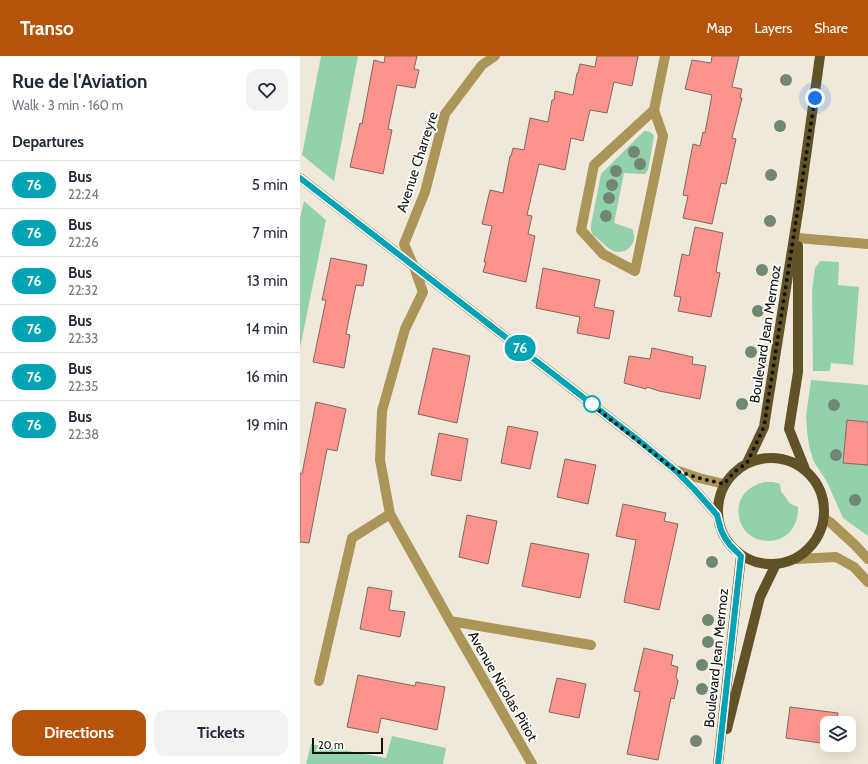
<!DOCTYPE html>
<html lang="en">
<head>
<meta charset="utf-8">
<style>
	:root { --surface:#fff; --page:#f2f2f3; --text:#1f2937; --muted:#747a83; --line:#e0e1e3; --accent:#b45309 }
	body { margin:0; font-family:Cabin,sans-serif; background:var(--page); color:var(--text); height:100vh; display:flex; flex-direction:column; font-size:15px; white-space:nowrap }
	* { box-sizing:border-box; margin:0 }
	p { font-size:13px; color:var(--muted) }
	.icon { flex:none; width:22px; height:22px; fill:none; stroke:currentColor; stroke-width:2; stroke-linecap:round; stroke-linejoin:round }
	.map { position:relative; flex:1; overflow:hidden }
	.panel { display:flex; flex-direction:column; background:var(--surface); width:300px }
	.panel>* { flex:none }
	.badge { padding:0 8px; border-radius:13px; font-size:14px; line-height:26px }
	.controls { position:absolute; left:520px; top:660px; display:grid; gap:8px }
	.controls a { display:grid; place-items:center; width:36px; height:36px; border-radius:8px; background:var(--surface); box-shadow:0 4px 16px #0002; font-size:20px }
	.scale { position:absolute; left:12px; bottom:10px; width:71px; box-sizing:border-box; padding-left:4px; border:2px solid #14120d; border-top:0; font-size:11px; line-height:14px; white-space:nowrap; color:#14120d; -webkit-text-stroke:3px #fff; paint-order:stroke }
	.you { position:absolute; width:20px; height:20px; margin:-10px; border:3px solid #fff; border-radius:50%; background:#1a73e8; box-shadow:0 0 0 6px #1a73e833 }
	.map>.badge { position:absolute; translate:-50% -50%; box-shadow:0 0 0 2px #fff }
	h2 { padding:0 12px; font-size:15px; line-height:36px }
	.round { display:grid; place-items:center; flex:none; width:42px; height:42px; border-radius:12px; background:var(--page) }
	.summary { display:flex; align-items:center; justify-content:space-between; height:68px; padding:0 12px }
	h1 { font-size:19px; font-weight:800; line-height:30px }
	.primary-button { display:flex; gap:8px; margin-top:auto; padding:8px 12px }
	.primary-button a { flex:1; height:46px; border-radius:12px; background:var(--accent); color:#fff; font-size:16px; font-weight:800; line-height:46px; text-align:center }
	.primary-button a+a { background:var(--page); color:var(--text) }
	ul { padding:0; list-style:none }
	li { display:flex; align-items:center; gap:12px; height:48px; padding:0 12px; border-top:1px solid var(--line) }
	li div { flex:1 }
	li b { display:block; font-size:15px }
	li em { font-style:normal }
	li .badge { min-width:44px; font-weight:700; text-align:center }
	header { display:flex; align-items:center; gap:24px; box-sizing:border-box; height:56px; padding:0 20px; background:var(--accent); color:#fff }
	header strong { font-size:19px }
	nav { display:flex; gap:22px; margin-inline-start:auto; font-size:14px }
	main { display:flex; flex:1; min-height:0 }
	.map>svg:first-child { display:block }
	.green { fill:#93d0ac }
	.building { fill:#fd938a; stroke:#7b6a68 }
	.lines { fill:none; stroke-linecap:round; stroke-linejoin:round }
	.minor { stroke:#ab9558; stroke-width:10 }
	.major { stroke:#615327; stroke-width:10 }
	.tree { fill:#708774 }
	.line-casing { stroke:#fff; stroke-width:9 }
	.line { stroke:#00a3b4; stroke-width:6 }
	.walk { stroke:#14120d; stroke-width:4; stroke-dasharray:0 7.2 }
	.stop-dot { fill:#fff; stroke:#00a3b4; stroke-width:2 }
	.labels { text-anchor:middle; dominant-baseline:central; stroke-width:3.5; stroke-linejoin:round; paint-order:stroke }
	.street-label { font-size:14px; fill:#14120d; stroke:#fff }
</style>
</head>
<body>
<header>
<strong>Transo</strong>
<nav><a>Map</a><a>Layers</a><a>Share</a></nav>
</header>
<main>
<section class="panel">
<div class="summary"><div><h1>Rue de l'Aviation</h1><p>Walk · 3 min · 160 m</p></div><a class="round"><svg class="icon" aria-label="heart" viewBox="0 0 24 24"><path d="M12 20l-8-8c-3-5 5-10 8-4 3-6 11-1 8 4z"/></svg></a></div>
<h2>Departures</h2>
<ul>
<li><span class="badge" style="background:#00a3b4;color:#fff">76</span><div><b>Bus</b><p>22:24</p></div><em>5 min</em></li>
<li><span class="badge" style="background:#00a3b4;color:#fff">76</span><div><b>Bus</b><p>22:26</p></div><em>7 min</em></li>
<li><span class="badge" style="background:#00a3b4;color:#fff">76</span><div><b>Bus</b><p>22:32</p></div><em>13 min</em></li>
<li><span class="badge" style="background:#00a3b4;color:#fff">76</span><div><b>Bus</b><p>22:33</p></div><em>14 min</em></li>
<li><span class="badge" style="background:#00a3b4;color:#fff">76</span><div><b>Bus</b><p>22:35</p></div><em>16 min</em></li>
<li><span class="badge" style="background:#00a3b4;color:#fff">76</span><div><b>Bus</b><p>22:38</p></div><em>19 min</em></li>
</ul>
<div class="primary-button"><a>Directions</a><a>Tickets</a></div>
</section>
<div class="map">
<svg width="568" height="708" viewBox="0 0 568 708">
	<rect width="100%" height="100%" fill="#f0e9da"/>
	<path class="green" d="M21 0H58L34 125 2 99Z
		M344 75C348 75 352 76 354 80L348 114 345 118H342L324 117 314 167 332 173C339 185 328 200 313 195 307 192 299 183 293 179L291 175V169L301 118Z
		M4 145 26 164 0 292V162Z
		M520 205 539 206 538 229 559 231 553 309 531 307 530 315H513L512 235 515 212Z
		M511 324 568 329V366L547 364 543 407 568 409V480L543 462 527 426 514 406 509 390 507 375 506 360Z
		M465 426H473L480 428 481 436 485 440 489 447 498 451C499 500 432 493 439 449 442 435 453 429 465 426Z
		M92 680 146 692 143 708H6L11 688 86 702Z"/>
	<path class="building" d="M85 0H117L114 13 119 14 115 32 97 29 88 73 92 74 83 118 50 111 60 67 62 68 74 4 84 7Z
		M297 0H338L332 30 314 26 307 57 290 54 283 85 271 82 265 114 239 108 227 159 232 160 228 178 235 180 226 226 183 216 186 206H184L192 170 182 168 190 134 203 137 210 100H211L213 92 224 94 230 62 248 66 252 44H254L255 35 273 39 277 17H278L280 8 295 11Z
		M412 0H439L432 31 442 33 440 42H442L432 82 436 83 426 128 421 127 412 168 383 162 388 140 383 139 393 88 400 90 403 76 405 77 412 39 385 33 392 4 411 7Z
		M395 171 423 177 416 216 420 217 411 261 378 255 381 241 374 240 382 198 389 200Z
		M31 202 67 209 63 230 56 229 46 278 50 279 44 312 13 306 26 244H22Z
		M243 212 300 224 294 251 314 255 309 283 277 277 280 261 236 252Z
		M133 292 170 300 157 367 118 358Z
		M352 292 393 301 392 308 406 310 400 343 359 335 347 331 346 333 324 327 329 300 350 303Z
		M16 346 46 353 37 395 27 393 9 487 0 486V417L2 418Z
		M547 364 568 366V409L543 407Z
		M208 370 238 376 230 413 201 407Z
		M139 377 168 383 161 425 131 419Z
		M265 403 296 409 288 448 257 441Z
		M323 448 366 457 364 465 378 468 359 554 324 546 336 484 316 480Z
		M167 459 197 465 188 508 159 501Z
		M231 487 289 498 280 542 222 530Z
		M68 531 92 535 89 554 105 556 100 581 60 573Z
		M344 592 373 599 371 609 378 611 376 621 378 625 374 643 371 642 358 704 327 698 340 636 334 635Z
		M58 619 115 630 116 626 145 631 137 674 81 662 78 677 47 671Z
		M257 622 286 628 279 662 249 656Z
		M490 651 538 657 536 667H527V688L486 682Z"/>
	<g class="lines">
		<path class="minor" d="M195 0 182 9 145 58 125 136 104 188 114 211 123 236 105 273 82 355 80 404 90 458 150 565 232 708
			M354 54 294 109 281 174 303 198 335 215 363 80 354 54 365 0
			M0 122 337 383 376 415 394 433 417 459
			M498 182 568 188
			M378 415 399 422 424 428
			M525 463 531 467 555 489 568 503
			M496 503 536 501 554 511 568 526
			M150 565 291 589
			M19 625 52 482 90 458"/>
		<path class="major" d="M498 190V316L489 373 505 413
			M418 455a53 53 0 1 1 106 0a53 53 0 1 1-106 0Z
			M447 407 464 371 499 150 520 0
			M427 673 460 541 476 508
			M418 708 441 500"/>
	</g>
	<g class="tree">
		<circle cx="486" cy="24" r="6"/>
		<circle cx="480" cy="70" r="6"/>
		<circle cx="334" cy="96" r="6"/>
		<circle cx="340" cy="108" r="6"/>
		<circle cx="316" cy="115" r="6"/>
		<circle cx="471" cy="119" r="6"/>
		<circle cx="312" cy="129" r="6"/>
		<circle cx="309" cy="142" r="6"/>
		<circle cx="306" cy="160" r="6"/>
		<circle cx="470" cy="165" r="6"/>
		<circle cx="462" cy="214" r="6"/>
		<circle cx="458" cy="255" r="6"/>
		<circle cx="451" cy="296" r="6"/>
		<circle cx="442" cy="348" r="6"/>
		<circle cx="534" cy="349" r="6"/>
		<circle cx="536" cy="399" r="6"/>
		<circle cx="555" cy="444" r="6"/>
		<circle cx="412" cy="506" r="6"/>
		<circle cx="408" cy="564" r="6"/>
		<circle cx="408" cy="586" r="6"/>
		<circle cx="402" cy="609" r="6"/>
		<circle cx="402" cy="633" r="6"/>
		<circle cx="396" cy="685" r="6"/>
	</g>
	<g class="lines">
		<g class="line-casing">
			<path id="line" d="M0 122 337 383 376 415 394 433 417 459 421 474 425 482 430 489 441 500 418 708"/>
		</g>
		<use href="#line" class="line"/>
		<path class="walk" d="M292 348 287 345 376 415 399 422 424 428 434 416 447 407 464 371 515 42"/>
	</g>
	<circle class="stop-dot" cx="292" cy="348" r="8"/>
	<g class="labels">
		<g class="street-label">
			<text transform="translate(117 106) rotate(-72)">Avenue Charreyre</text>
			<text transform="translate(465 278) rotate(-81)">Boulevard Jean Mermoz</text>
			<text transform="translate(416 602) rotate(-84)">Boulevard Jean Mermoz</text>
			<text transform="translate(203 630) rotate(60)">Avenue Nicolas Pitiot</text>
		</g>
	</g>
</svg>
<div class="controls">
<a><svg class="icon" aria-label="layers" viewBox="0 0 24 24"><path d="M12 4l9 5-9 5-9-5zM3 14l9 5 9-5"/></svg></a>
</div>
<div class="scale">20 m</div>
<div class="you" style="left:515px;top:42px"></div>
<b class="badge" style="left:220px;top:292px;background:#00a3b4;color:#fff">76</b>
</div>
</main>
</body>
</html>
